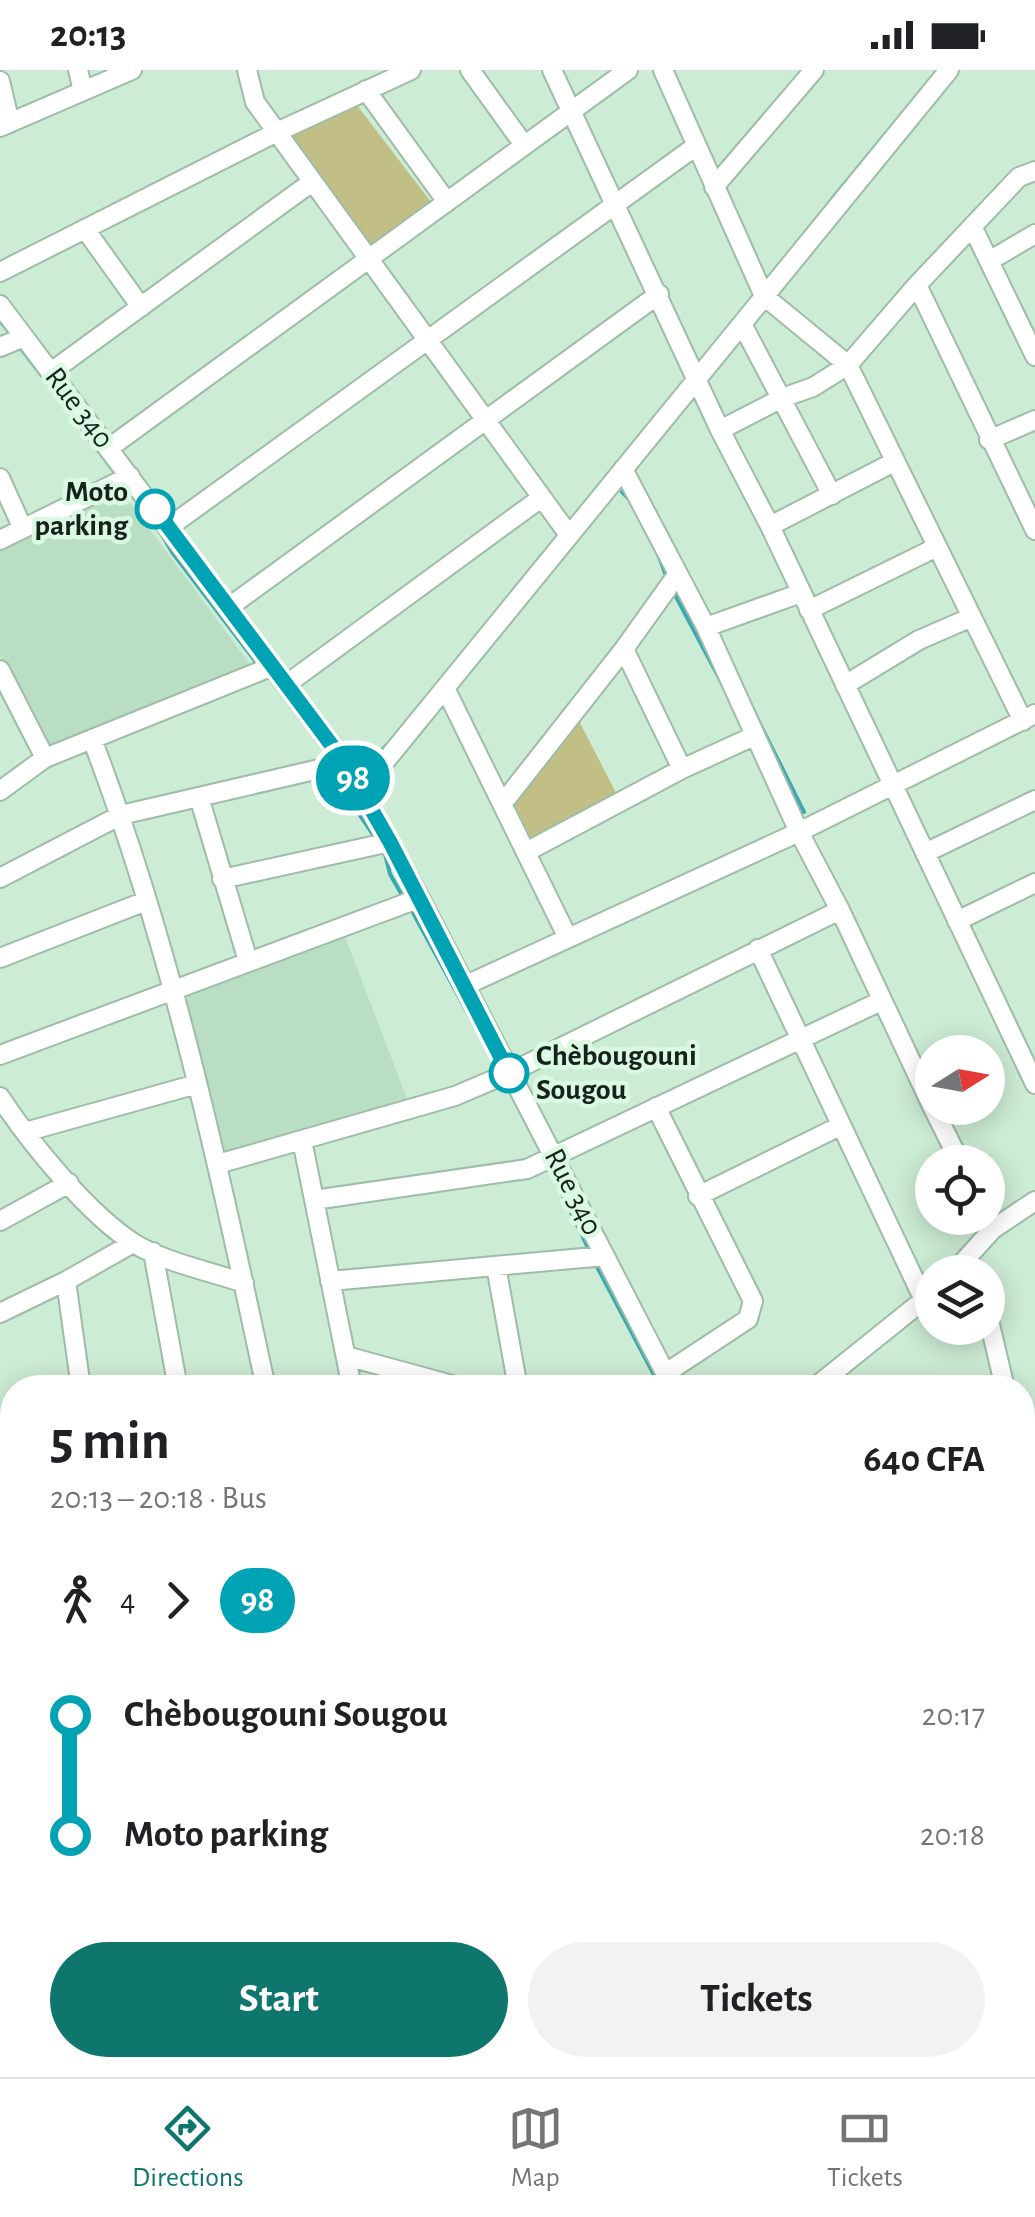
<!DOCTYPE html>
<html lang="en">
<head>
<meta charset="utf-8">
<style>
	:root { --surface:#fff; --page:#f2f2f2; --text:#202124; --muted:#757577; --line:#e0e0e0; --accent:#0f766e }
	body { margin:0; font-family:"Alegreya Sans",sans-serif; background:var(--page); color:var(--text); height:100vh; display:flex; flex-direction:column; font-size:38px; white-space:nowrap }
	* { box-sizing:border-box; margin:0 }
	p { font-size:32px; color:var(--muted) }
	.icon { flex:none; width:55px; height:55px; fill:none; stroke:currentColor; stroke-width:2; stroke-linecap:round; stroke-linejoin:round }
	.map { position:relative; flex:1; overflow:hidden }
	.details { position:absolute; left:0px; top:1305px; width:1035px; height:702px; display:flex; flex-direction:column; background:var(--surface); border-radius:40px 40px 0 0; box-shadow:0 5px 25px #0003 }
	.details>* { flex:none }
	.badge { padding:0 20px; border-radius:32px; font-size:35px; line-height:65px }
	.needle { width:65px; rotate:79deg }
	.controls { position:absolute; left:915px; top:965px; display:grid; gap:20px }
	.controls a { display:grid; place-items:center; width:90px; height:90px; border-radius:50%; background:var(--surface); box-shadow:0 5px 25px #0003; font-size:50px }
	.map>.badge { position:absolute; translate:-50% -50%; box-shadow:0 0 0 5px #fff }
	.legs { display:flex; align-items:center; gap:15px; height:110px; padding:0 50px; font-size:32px }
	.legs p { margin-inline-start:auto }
	.headline { display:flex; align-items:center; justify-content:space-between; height:170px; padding:0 50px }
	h1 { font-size:55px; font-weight:600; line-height:75px }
	.primary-button { display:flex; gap:20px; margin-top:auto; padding:20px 50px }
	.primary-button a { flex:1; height:115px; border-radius:60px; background:var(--accent); color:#fff; font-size:40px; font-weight:600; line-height:115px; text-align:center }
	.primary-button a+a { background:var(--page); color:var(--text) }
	ul { padding:0 50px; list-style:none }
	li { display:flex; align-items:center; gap:35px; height:120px; font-size:38px }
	li i { display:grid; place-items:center; width:15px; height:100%; margin:0 12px; background:currentColor }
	li i::after { content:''; width:25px; height:25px; margin:-12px; border:8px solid; border-radius:50%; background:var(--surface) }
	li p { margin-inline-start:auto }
	li:first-child i { background:linear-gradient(#0000 50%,currentColor 0) }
	li:last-child i { background:linear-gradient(currentColor 50%,#0000 0) }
	.status { display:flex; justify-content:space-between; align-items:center; height:70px; padding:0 50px; background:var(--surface); direction:ltr }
	.status svg { height:28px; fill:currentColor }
	.tab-bar { display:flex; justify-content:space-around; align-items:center; height:140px; border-top:2px solid var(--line); background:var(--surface); font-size:28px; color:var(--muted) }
	.tab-bar a { display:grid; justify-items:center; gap:5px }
	.tab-bar .selected { color:var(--accent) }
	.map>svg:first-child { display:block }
	.built { fill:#b9dec4 }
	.green { fill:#c1be86 }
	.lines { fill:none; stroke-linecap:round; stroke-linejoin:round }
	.stream { stroke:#39a8b0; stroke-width:4 }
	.minor-casing { stroke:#9ebca7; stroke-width:22 }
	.minor { stroke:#fff; stroke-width:18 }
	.line-1-casing { stroke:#fff; stroke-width:22 }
	.line-1 { stroke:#00a3b4; stroke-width:15 }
	.stop-1-dot { fill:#fff; stroke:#00a3b4; stroke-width:5 }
	.labels { text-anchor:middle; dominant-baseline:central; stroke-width:9; stroke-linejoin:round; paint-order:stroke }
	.street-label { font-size:30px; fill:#16221a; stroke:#d9f9e2 }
	.stop-label { font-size:30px; font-weight:bold; fill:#16221a; stroke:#d9f9e2; text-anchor:end }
</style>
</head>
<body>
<div class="status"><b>20:13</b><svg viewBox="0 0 49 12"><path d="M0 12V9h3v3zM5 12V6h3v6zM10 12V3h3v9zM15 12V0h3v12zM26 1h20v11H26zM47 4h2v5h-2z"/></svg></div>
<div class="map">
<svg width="1035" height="2007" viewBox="0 0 1035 2007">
	<rect width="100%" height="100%" fill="#ccecd5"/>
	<path class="built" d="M119 418 252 597 49 679 0 585V476Z
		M344 864 409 1034 218 1087 177 925Z
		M514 1995H598L607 2007H494Z"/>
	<path class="green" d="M356 34 431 132 374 177 365 175 289 72 294 59Z
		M576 645 616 723 531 769 512 729Z
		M1023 1682 1035 1684V1766L1023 1762Z"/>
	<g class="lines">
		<path class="stream" d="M832 129 899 48
			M0 251 11 264
			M19 276 47 312
			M68 339 116 404
			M596 420 615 396
			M622 422 631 431
			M161 463 172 482 259 596
			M656 479 667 508
			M673 521 725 619
			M750 634 804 742
			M320 674 331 691
			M364 698 387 675
			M339 703 359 744 376 769
			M384 780 390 804 403 827
			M411 839 500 1002
			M550 1099 589 1180
			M595 1193 661 1318"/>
		<g class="minor-casing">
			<path id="minor" d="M78 0 83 21
				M247 0 255 32 569 465
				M470 0 524 75
				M552 0 720 360 770 456 1035 1014
				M663 0 764 226 848 295 1023 651
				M0 11 10 53
				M366 20 447 132
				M0 57 132 0
				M714 117 814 0
				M973 158 1035 286
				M85 159 141 237
				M989 191 1035 164
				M0 202 277 62 411 0
				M917 215 1035 460
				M0 235 345 693 420 828 673 1318
				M742 254 832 425
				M0 277 24 267
				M51 302 312 112
				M720 360 782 328 813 317 848 295 917 215 1019 107 1035 101
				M989 370 1035 350
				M109 378 628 0
				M623 399 706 557 799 762 840 840 932 1036
				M0 408 23 459
				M770 456 894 392
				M169 457 696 76
				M0 470 130 406
				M229 537 659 224
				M809 540 937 477
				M706 557 801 523
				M624 579 682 699
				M0 600 45 688
				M287 614 541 428
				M845 615 919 570 972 547
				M445 618 568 868
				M92 669C172 878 219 1099 266 1318
				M0 721 45 688 273 596
				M361 721 949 0
				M199 727 248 891
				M503 733 624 579 677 505
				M526 782 682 699 754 666
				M925 783 1035 730
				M0 808 121 745 345 693
				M222 809 390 772
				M957 851 1035 813
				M758 879 924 1230
				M0 888 146 831
				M464 916 799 762 1035 644
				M0 985 420 828
				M0 1027C30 1073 89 1145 135 1174 167 1193 209 1201 244 1213
				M656 1037 753 1231 748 1249 666 1303
				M933 1038 960 1092
				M25 1062 197 1014
				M302 1070 352 1318
				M218 1094 455 1026 509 1003 840 840
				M698 1126 840 1056
				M314 1130 527 1099 881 931
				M0 1151 69 1113
				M153 1182 178 1318
				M496 1196 518 1318
				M954 1202 993 1159 1035 1131
				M66 1211 81 1318
				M330 1211 605 1186
				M0 1243 66 1211 133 1173
				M988 1246 1005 1318
				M346 1286 463 1318
				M814 1318 931 1224
				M0 1354 12 1353
				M1022 1413 1035 1480
				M0 1478 12 1477
				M0 1509 12 1543
				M1022 1553 1035 1554
				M0 1565 12 1558
				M1022 1682 1035 1684
				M0 1684 12 1678
				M0 1777 12 1771
				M1022 1813 1035 1820
				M0 1883 12 1878
				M1022 1943 1035 1950
				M99 1995 104 2007
				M209 1995 215 2007
				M293 1995 299 2007
				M629 1995 637 2007
				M901 1995 926 2007
				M34 2007 63 1995
				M439 2007 462 1995 467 2007
				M785 2007 791 1995"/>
		</g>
		<use href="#minor" class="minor"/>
	</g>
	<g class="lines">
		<g class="line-1-casing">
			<path id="line-1" d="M155 439 345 693 390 772 509 1003"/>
		</g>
		<use href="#line-1" class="line-1"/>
	</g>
	<g class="stop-1-dot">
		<circle cx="155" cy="439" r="18"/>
		<circle cx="509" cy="1003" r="18"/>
	</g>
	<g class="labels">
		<g class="street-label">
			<text transform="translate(79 338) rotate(53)">Rue 340</text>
			<text transform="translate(573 1122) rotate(63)">Rue 340</text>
		</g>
		<g class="stop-label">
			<text x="128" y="422">Moto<tspan x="128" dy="34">parking</tspan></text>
			<text x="536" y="986" text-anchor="start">Chèbougouni<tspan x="536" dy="34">Sougou</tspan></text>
		</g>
	</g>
</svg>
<div class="controls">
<a><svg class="needle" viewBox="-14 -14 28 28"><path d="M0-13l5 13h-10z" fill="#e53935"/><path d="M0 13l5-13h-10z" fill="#757577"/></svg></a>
<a><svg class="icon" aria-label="locate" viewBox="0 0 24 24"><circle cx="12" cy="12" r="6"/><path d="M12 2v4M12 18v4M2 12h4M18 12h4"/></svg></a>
<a><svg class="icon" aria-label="layers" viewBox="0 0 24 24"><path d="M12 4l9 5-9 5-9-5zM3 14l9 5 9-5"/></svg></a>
</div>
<b class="badge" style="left:353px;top:708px;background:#00a3b4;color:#fff">98</b>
<section class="details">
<div class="headline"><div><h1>5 min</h1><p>20:13 – 20:18 · Bus</p></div><b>640 CFA</b></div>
<div class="legs"><svg class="icon" aria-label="walk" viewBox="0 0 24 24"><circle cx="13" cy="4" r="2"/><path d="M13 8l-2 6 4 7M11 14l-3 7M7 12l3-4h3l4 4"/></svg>4<svg class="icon" aria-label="forward" viewBox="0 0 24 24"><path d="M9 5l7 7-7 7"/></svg><b class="badge" style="background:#00a3b4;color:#fff">98</b></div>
<ul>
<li><i style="color:#00a3b4"></i><b>Chèbougouni Sougou</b><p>20:17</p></li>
<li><i style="color:#00a3b4"></i><b>Moto parking</b><p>20:18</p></li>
</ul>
<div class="primary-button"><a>Start</a><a>Tickets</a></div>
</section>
</div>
<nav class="tab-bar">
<a class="selected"><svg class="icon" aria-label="directions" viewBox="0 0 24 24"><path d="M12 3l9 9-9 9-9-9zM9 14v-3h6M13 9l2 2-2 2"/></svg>Directions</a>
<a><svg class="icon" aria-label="map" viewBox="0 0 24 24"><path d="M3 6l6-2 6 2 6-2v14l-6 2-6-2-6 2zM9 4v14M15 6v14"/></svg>Map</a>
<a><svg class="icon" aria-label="tickets" viewBox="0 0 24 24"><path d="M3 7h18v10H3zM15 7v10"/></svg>Tickets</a>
</nav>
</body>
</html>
